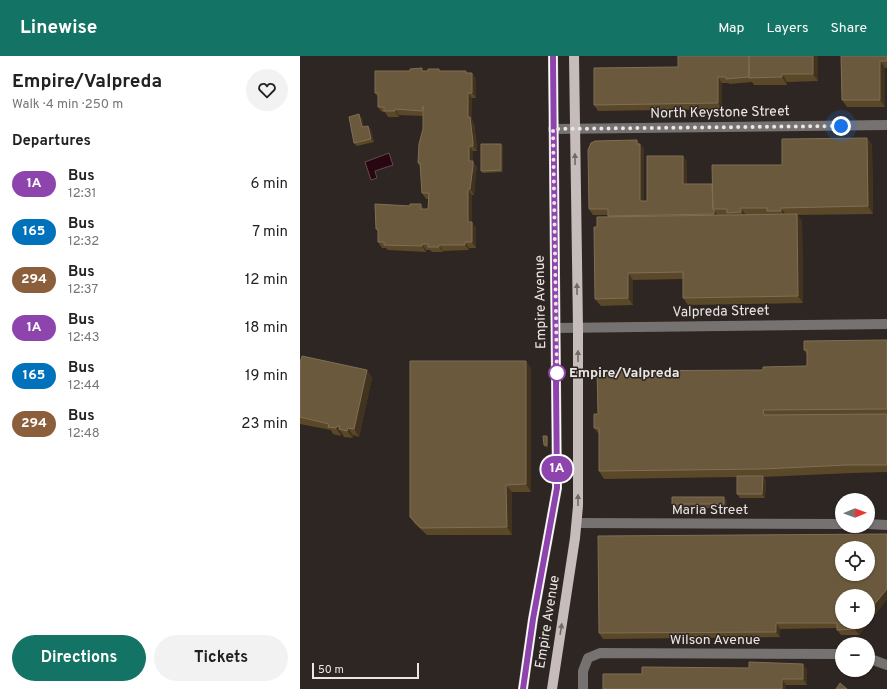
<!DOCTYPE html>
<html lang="en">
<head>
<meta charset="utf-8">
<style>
	:root { --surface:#fff; --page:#f2f2f2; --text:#222; --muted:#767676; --accent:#137365 }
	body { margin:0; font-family:Overpass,sans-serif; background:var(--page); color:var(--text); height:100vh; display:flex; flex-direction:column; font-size:15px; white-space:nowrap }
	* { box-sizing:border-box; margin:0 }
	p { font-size:13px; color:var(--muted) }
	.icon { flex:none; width:22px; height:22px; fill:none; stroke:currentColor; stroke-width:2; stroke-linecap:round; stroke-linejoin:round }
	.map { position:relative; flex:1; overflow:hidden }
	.details { display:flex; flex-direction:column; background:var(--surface); width:300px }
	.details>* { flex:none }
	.badge { padding:0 8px; border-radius:13px; font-size:14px; line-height:26px }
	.needle { width:26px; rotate:89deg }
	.buttons { position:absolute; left:535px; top:437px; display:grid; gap:8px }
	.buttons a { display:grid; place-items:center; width:40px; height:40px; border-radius:50%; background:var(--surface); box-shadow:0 1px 3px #0004; font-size:20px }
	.scale { position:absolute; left:12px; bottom:10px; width:107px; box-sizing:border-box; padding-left:4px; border:2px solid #ebe6e4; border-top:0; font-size:11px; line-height:14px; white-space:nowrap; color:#ebe6e4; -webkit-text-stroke:3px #2d2623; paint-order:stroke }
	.you { position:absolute; width:20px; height:20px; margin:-10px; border:3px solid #fff; border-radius:50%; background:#1a73e8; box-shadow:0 0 0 6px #1a73e833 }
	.map>.badge { position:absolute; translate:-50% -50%; box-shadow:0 0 0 2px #fff }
	h2 { padding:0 12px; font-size:15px; line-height:36px }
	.round { display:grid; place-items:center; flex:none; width:42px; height:42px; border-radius:21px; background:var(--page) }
	.summary { display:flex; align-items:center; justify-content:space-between; height:68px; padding:0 12px }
	h1 { font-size:19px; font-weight:700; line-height:30px }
	.button { display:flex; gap:8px; margin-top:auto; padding:8px 12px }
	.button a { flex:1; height:46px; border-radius:24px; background:var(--accent); color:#fff; font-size:16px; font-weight:700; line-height:46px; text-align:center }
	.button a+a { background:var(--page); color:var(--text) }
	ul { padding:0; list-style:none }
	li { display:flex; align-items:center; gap:12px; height:48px; padding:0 12px }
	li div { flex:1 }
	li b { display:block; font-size:15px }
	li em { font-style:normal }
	li .badge { min-width:44px; font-weight:700; text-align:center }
	header { display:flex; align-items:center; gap:24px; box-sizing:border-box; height:56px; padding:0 20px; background:var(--accent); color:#fff }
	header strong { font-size:19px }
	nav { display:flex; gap:22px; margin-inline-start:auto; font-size:14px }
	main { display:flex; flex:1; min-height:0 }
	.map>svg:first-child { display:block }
	.water { fill:#280712; stroke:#624a51 }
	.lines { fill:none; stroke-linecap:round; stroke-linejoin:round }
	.minor { stroke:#767271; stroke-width:10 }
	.major { stroke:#c5bcbb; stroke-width:10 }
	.wall { fill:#5b4828 }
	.shaded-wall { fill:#42331e }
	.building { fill:#6a593c; stroke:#7e6f57; fill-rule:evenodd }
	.oneway { fill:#716a67 }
	.line-casing { stroke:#fff; stroke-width:9 }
	.line { stroke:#8e44ad; stroke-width:6 }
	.walk { stroke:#ebe6e4; stroke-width:4; stroke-dasharray:0 7.2 }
	.stop-dot { fill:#fff; stroke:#8e44ad; stroke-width:2 }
	.labels { text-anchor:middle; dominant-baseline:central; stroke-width:3; stroke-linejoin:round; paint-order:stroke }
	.street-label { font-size:14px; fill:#ebe6e4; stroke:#2d2623 }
	.stop-label { font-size:14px; font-weight:bold; fill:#ebe6e4; stroke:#2d2623; text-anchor:start }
</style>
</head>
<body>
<header>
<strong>Linewise</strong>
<nav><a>Map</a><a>Layers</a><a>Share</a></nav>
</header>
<main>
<section class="details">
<div class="summary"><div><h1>Empire/Valpreda</h1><p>Walk · 4 min · 250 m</p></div><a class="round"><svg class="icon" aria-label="heart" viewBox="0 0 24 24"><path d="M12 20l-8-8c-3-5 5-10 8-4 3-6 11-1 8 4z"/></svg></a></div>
<h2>Departures</h2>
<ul>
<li><span class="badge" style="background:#8e44ad;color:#fff">1A</span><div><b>Bus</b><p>12:31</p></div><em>6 min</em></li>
<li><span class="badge" style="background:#0072bc;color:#fff">165</span><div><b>Bus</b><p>12:32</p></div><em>7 min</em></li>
<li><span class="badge" style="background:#8b5e3c;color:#fff">294</span><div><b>Bus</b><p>12:37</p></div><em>12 min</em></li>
<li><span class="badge" style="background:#8e44ad;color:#fff">1A</span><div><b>Bus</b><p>12:43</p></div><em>18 min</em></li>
<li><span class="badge" style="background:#0072bc;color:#fff">165</span><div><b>Bus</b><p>12:44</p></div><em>19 min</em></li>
<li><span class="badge" style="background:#8b5e3c;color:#fff">294</span><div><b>Bus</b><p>12:48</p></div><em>23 min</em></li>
</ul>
<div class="button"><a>Directions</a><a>Tickets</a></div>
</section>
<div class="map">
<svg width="587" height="633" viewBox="0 0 587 633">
	<rect width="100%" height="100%" fill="#2d2623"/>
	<path class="water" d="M89 97 93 109 75 115 77 122 71 124 65 106Z"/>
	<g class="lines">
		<path class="minor" d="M253 73 587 69
			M256 272 587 268
			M277 467 542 468
			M568 468 587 469
			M568 602 587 609
			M283 633V615L288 602 300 597 542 598"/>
		<path class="major" d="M223 633 233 563 257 432 253 0
			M252 633 275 482 278 450V272L274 0"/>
	</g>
	<path class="wall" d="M518 0V25L487 26V29H454L452 26 430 28 428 27H422V53L298 55 294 49 378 11Z
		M541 0H587V12H585V51H547L542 44Z
		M124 15H141L172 17 176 23V42H172V64L174 67 177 91V95H173V106L177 111 176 116 174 139H172V167L176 172V192H169V194L143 195V196H132L130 194H126V196L88 194 86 192H82L78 186V176L76 173 125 153H128L129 143H126L122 137 120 110 118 107 123 73V60L99 59V61H88L85 56H82L78 51V41L75 37Z
		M62 62 64 71 68 70 71 74 74 86 57 90 54 87Z
		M567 82 572 89 573 158 497 159 502 165 503 247 388 249 383 242V223L333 224V249L301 250 295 243 297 171 309 161 308 159H293L289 153 339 88 344 93V145H347L383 100 387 106V128H412L482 109Z
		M203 90V116L183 117 181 115Z
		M587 284V416L552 417 463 421 466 424 465 442H440L437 438V421L304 423 299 415V378L294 372 298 358 463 314 507 310V298L504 294Z
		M0 307 67 314 72 322 59 381 53 379V382L44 381 42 377 41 380 33 378 31 374 0 368Z
		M231 312V436H212V479H127L115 468 110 461Z
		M248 382V391H245L244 389Z
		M427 445V452H375L372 448Z
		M587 478V543L559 579H541L537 574V572L480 573V581L303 583 299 577Z
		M507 613V629H486L342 618Z"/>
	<path class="shaded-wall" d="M513 0H518V25L513 18Z
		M580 5 585 12V51L580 44Z
		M172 17 176 23V42L172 37Z
		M482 18 487 26V29L482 21Z
		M418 21 422 27V53L418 47Z
		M168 37 172 42V64L174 67 177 95 173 90 168 61Z
		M95 53 99 59V61L95 55Z
		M59 58 62 62 65 75 62 71Z
		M68 70 71 74 74 86 71 83Z
		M567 82 572 89 573 158 568 150Z
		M337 84 344 93V151L340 145Z
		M201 88 203 90V116L201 114Z
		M169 90 173 95V106L177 111 174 139 170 133Z
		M383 100 387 106V134L383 128Z
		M168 133 172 139V167L176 172V192L172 186 168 166Z
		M121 148 125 154 121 153Z
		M441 152 446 159 447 164 441 156Z
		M481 152 486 159V162L481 155Z
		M414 154 418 160V163L414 158Z
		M497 158 502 165 503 247 498 240Z
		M165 186 169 192V194L165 189Z
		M122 188 126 194V196L122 190Z
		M139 189 143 195V196L139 191Z
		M328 217 333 224V249L328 242Z
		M226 305 231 312V436L226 428Z
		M67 314 72 322 59 381 54 373Z
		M37 370 42 377 41 380 36 372Z
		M48 372 53 379V382L47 375Z
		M247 380 248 382V391L247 389Z
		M463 420 466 424 465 442 462 438Z
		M206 429 212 436V479L207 471Z
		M424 441 427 445V452L424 448Z
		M587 533V543L559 579 555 573 560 566H568V556Z
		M476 567 480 573V581L476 576Z
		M503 608 507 613V629L503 623Z
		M482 623 486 629V633H482Z"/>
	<path class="building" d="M378 0H449V21L426 23V21H418V47L294 49V12L378 11Z
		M449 0H513V18H482V21L449 22Z
		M541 0H587V5H580V44H542Z
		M122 12V15H128V13H139V15H166V17H172V37H168V61H170L173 86V90H169V105H173V110L170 133H168V166H172V186H165V189H139V191H128V188H122V190L84 189V186H78V173H76L75 148 110 150V148H121V153H128L129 137H122L120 107H118L119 88 123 73V50L122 55 95 53V55H84V51H78V37H75V15H110V13Z
		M59 58 62 71 68 70 71 83 54 87 49 61Z
		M567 82 568 150 481 152V155H467V152H441V156L427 157V153H413L412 109H482V83Z
		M337 84V88H340V145H347V100H383V128H412L413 153 414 154V158L308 160V153H289L288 94 291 87 295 85Z
		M181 88H201V114L181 115Z
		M497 158 498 240 383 242V216L328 217V242L295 243 294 171H297V161Z
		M587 284V353L463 354 464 359 587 358V409H547L463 413 299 415V372H294V358H298L297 315 463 314V311L507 310V294H504V285Z
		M2 300 67 314 54 373 48 372 47 375 39 373 40 370H37L36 372 28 371 29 368 0 361V307Z
		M110 305H226V428L206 429 207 471 121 472 110 461Z
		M243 380H247V389H244Z
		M437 420H463L462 438H437Z
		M372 441H424V448H372Z
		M587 478V533L568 556V540H542V566H560L555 573 537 574V567H476V576L299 577 298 480ZM542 492H568V518H542Z
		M449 606 503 608V623H482V633H303V618H342V611L449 612Z
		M540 627 547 633H536Z"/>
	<defs><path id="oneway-solid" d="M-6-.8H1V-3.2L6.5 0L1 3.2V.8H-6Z"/></defs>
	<g class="oneway">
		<use href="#oneway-solid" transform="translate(275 103) rotate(-91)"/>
		<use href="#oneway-solid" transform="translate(277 233) rotate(-91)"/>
		<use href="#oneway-solid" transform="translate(278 300) rotate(-90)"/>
		<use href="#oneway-solid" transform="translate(278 444) rotate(-90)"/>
		<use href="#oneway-solid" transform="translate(261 573) rotate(-81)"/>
	</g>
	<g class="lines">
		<g class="line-casing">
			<path id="line" d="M223 633 233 563 257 432 253 0"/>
		</g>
		<use href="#line" class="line"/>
		<path class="walk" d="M257 317V322L253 73 541 70"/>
	</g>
	<circle class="stop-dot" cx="257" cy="317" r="8"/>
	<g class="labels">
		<g class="street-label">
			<text transform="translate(420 57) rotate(-1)">North Keystone Street</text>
			<text transform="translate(241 246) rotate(-91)">Empire Avenue</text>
			<text transform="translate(421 256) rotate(-1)">Valpreda Street</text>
			<text x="410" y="454">Maria Street</text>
			<text transform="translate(248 566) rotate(-81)">Empire Avenue</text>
			<text x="415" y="584">Wilson Avenue</text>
		</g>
		<g class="stop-label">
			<text x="269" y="317">Empire/Valpreda</text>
		</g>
	</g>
</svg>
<div class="buttons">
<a><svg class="needle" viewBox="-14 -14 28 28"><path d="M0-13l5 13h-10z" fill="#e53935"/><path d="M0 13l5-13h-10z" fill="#767676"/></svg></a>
<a><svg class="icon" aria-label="locate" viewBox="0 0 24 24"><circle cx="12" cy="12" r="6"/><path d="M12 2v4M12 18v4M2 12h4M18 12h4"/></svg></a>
<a>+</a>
<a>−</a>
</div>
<div class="scale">50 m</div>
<div class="you" style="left:541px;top:70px"></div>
<b class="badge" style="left:257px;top:413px;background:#8e44ad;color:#fff">1A</b>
</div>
</main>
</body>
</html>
